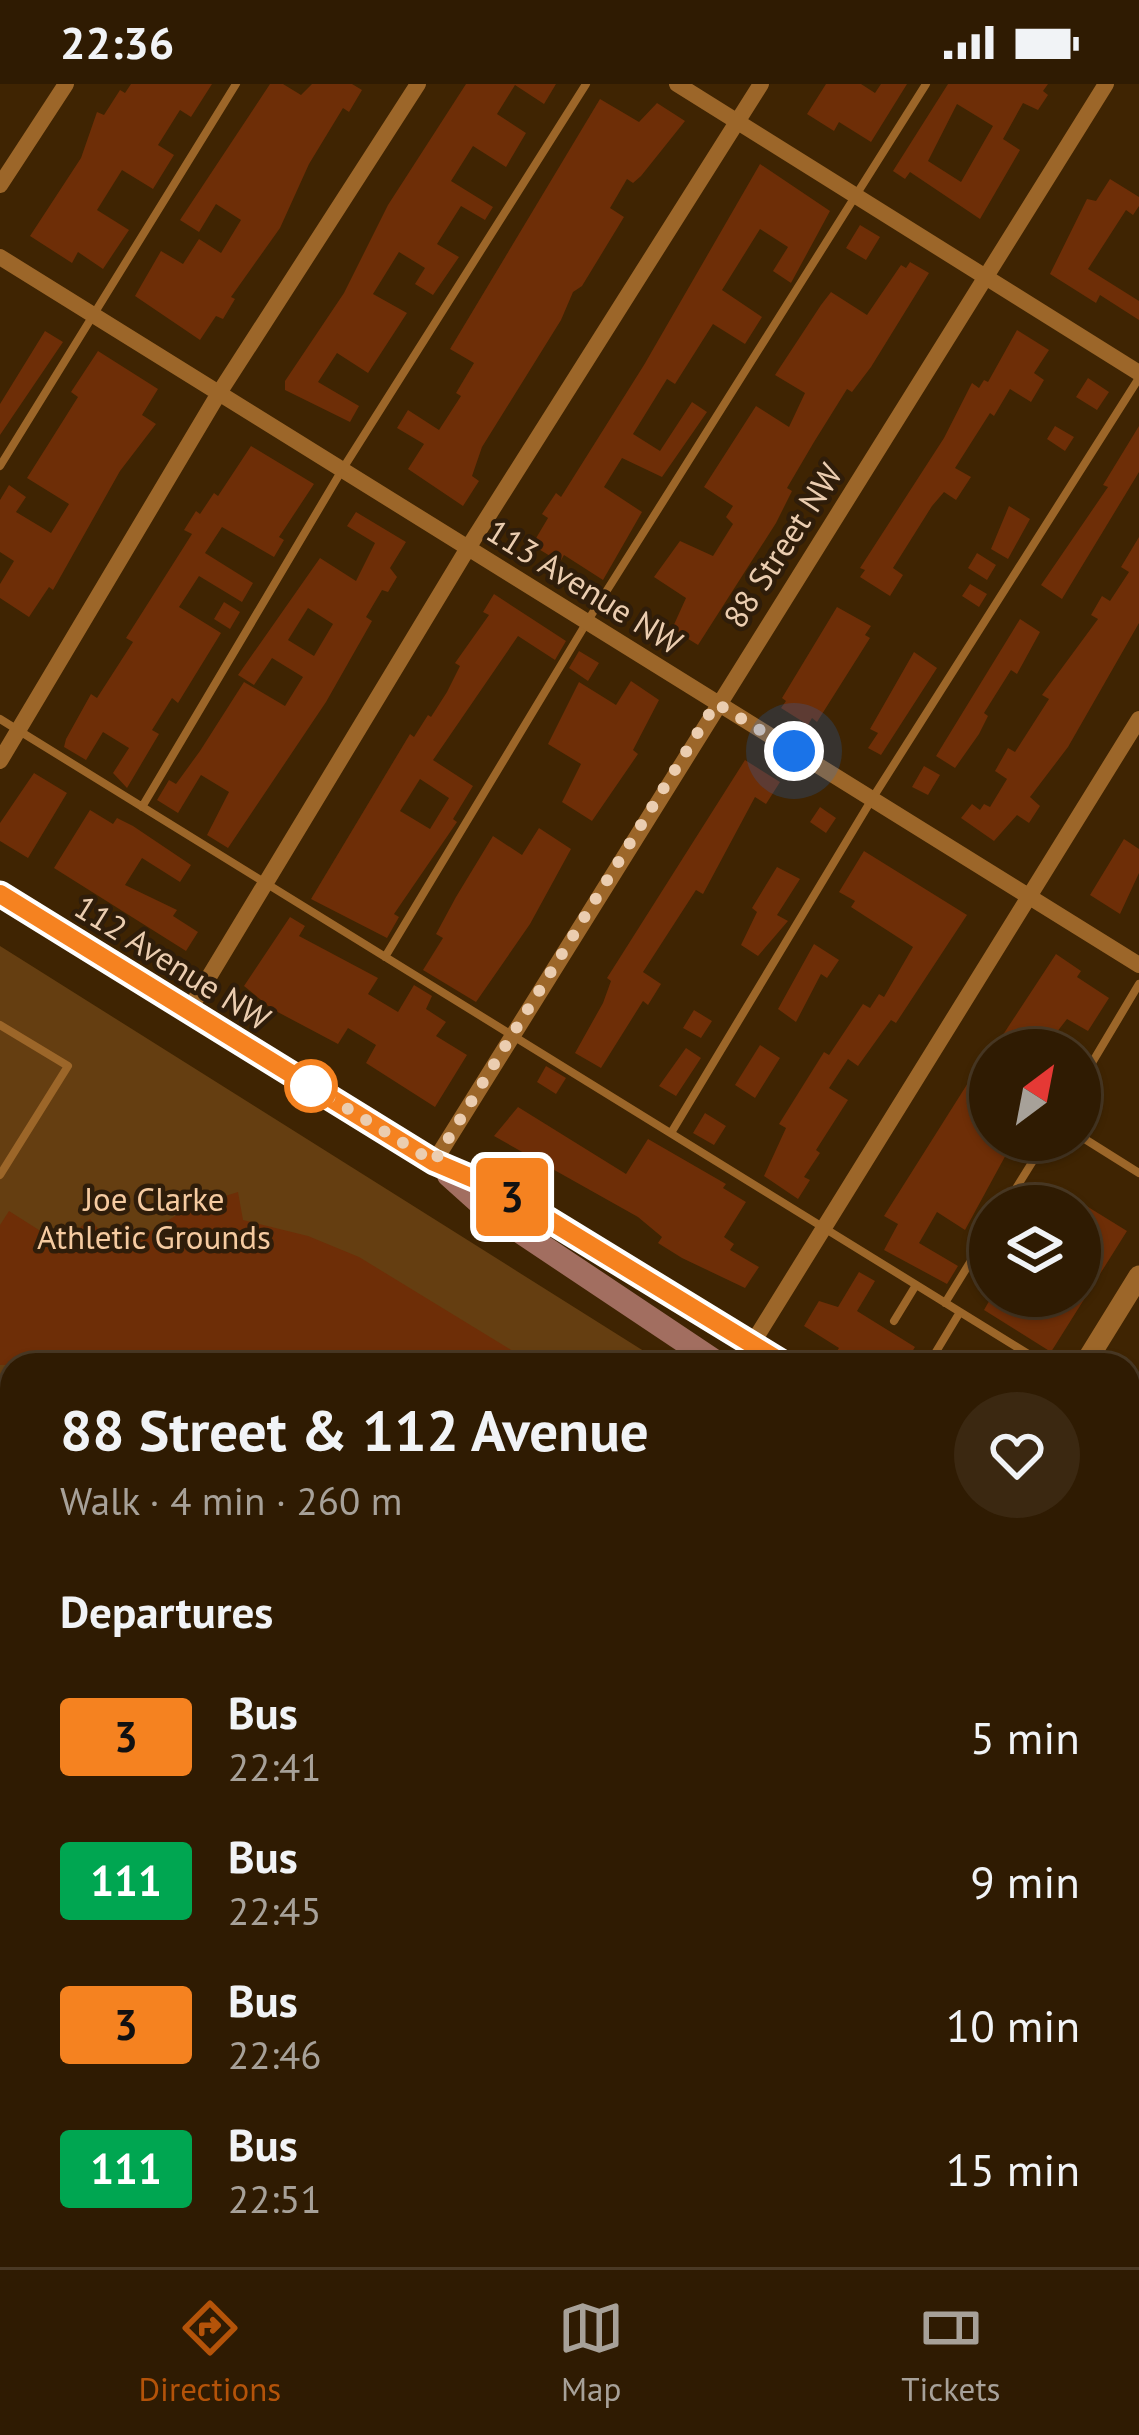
<!DOCTYPE html>
<html lang="en">
<head>
<meta charset="utf-8">
<style>
	:root { --surface:#2f1b02; --page:#3b2811; --text:#f1f3f6; --muted:#a7a199; --line:#4a3924; --accent:#b45309 }
	body { margin:0; font-family:"PT Sans",sans-serif; background:var(--page); color:var(--text); height:100vh; display:flex; flex-direction:column; font-size:45px; white-space:nowrap }
	* { box-sizing:border-box; margin:0 }
	p { font-size:39px; color:var(--muted) }
	.icon { flex:none; width:66px; height:66px; fill:none; stroke:currentColor; stroke-width:2; stroke-linecap:round; stroke-linejoin:round }
	.map { position:relative; flex:1; overflow:hidden }
	.details { position:absolute; left:0px; top:1269px; width:1140px; height:915px; display:flex; flex-direction:column; background:var(--surface); border-radius:36px 36px 0 0; box-shadow:0 3px 9px #0004,0 0 0 3px var(--line) }
	.details>* { flex:none }
	.badge { padding:0 24px; border-radius:9px; font-size:42px; line-height:78px }
	.needle { width:78px; rotate:32deg }
	.fabs { position:absolute; left:969px; top:945px; display:grid; gap:24px }
	.fabs a { display:grid; place-items:center; width:132px; height:132px; border-radius:50%; background:var(--surface); box-shadow:0 3px 9px #0004,0 0 0 3px var(--line); font-size:60px }
	.you { position:absolute; width:60px; height:60px; margin:-30px; border:9px solid #fff; border-radius:50%; background:#1a73e8; box-shadow:0 0 0 18px #1a73e833 }
	.map>.badge { position:absolute; translate:-50% -50%; box-shadow:0 0 0 6px #fff }
	h2 { padding:0 60px; font-size:45px; line-height:108px }
	.round { display:grid; place-items:center; flex:none; width:126px; height:126px; border-radius:63px; background:var(--page) }
	.summary { display:flex; align-items:center; justify-content:space-between; height:204px; padding:0 60px }
	h1 { font-size:57px; font-weight:700; line-height:90px }
	ul { padding:0; list-style:none }
	li { display:flex; align-items:center; gap:36px; height:144px; padding:0 60px }
	li div { flex:1 }
	li b { display:block; font-size:45px }
	li em { font-style:normal }
	li .badge { min-width:132px; font-weight:700; text-align:center }
	.status { display:flex; justify-content:space-between; align-items:center; height:84px; padding:0 60px; background:var(--surface); direction:ltr }
	.status svg { height:33px; fill:currentColor }
	.dock { display:flex; justify-content:space-around; align-items:center; height:168px; border-top:3px solid var(--line); background:var(--surface); font-size:33px; color:var(--muted) }
	.dock a { display:grid; justify-items:center; gap:6px }
	.dock .current { color:var(--accent) }
	.map>svg:first-child { display:block }
	.green { fill:#653e11 }
	.building { fill:#6e2e07; fill-rule:evenodd }
	.lines { fill:none; stroke-linecap:round; stroke-linejoin:round }
	.service { stroke:#9c6629; stroke-width:8 }
	.minor { stroke:#9c6629; stroke-width:16 }
	.tertiary { stroke:#9c6629; stroke-width:21 }
	.secondary { stroke:#a26e60; stroke-width:24 }
	.tram { stroke:#d9bb9d; stroke-width:3 }
	.line-casing { stroke:#fff; stroke-width:27 }
	.line { stroke:#f58220; stroke-width:18 }
	.walk { stroke:#ebcdb0; stroke-width:12; stroke-dasharray:0 21.6 }
	.stop-dot { fill:#fff; stroke:#f58220; stroke-width:6 }
	.labels { text-anchor:middle; dominant-baseline:central; stroke-width:9; stroke-linejoin:round; paint-order:stroke }
	.street-label { font-size:33px; fill:#ebcdb0; stroke:#2f1d0a }
	.park-label { font-size:33px; fill:#f6cba1; stroke:#2f1d0a }
</style>
</head>
<body>
<div class="status"><b>22:36</b><svg viewBox="0 0 49 12"><path d="M0 12V9h3v3zM5 12V6h3v6zM10 12V3h3v9zM15 12V0h3v12zM26 1h20v11H26zM47 4h2v5h-2z"/></svg></div>
<div class="map">
<svg width="1139" height="2183" viewBox="0 0 1139 2183">
	<rect width="100%" height="100%" fill="#3f2402"/>
	<path class="green" d="M0 862 666 1281H12V2166L0 2171Z
		M1003 2172H1058L1051 2183H978Z"/>
	<path class="building" d="M131 0H212L191 33 180 26 158 61 174 71 153 105 122 86 97 126 129 146 103 185 78 168 72 179 30 152 81 74 97 28 104 31 120 6 125 9Z
		M270 0H283L301 11 312 0H352L362 6 349 28 343 24 309 80 280 144 231 213 235 215 223 235 216 232 200 256 135 212 161 167 183 180 199 155 221 169 241 136 216 120 199 148 180 136Z
		M466 0H556L544 20 515 1 497 30 526 49 506 83 473 62 451 97 493 123 485 136 461 122 437 160 459 173 433 211 415 200 425 184 399 168 373 210 407 229 368 289 337 269 318 298 359 322 350 338 285 306V297L344 209 388 121Z
		M826 0H861L875 9 881 0H907L871 58 839 38 834 47 807 30Z
		M948 0H1048L1043 7 1048 11 1038 26 1023 19 1003 55 1020 66 980 135 910 88 905 95 893 87ZM957 20 993 42 961 98 928 77Z
		M600 15 639 38 657 19 685 37 641 92 633 99 627 95 610 124 624 133 582 202 573 208 561 236 482 363 472 392 479 397 463 422 408 385 424 360 397 344 408 326 439 346 461 312 456 309 474 279 450 265Z
		M760 80 830 127 791 199 773 187 788 163 760 145 722 206 762 233 745 260 713 240 675 300 667 295 633 350 660 367 692 318 707 328 662 393 622 374 604 403 642 428 603 496 564 471 560 478 532 461 548 434 542 430 556 409 561 413 644 281Z
		M1110 95 1139 113V122L1133 131 1126 126 1088 185 1139 217V236L1100 211 1096 219 1050 190 1087 115 1096 117Z
		M860 141 880 153 866 176 846 164Z
		M910 178 929 189 871 283 852 308 847 305 814 358 787 404 792 407 776 439 698 561 672 545 686 514 654 493 680 457 713 472 733 440 726 433 733 422 704 403 756 322 789 343 805 309 775 291 821 221 831 208 867 231 901 181 906 184Z
		M1017 246 1049 266 1034 289 1044 296 1031 318 1010 305 994 332 990 329 955 384 971 393 956 416 944 408 932 422 893 484 903 491 890 512 860 493 865 486 860 484 944 354 972 299 979 304 984 296 988 298Z
		M45 247 63 258 0 351V320Z
		M98 267 158 305 142 331 156 340 120 387 53 506 49 503 29 533 0 514V500L14 477 0 468V416L9 401 26 413 16 428 51 449 69 420 27 394 78 313 71 308Z
		M1088 294 1109 308 1097 326 1076 313Z
		M1055 342 1074 353 1065 367 1047 355Z
		M1139 342V388L1062 515 1041 501 1108 403 1103 401Z
		M251 362 314 400 279 453 284 456 274 473 222 443 205 469 253 499 242 518 199 492 179 523 221 549 178 619 172 614 152 646 159 650 127 704 113 689 129 664 103 648 86 676 64 663 66 655 91 610 97 614 133 558 126 554 192 450 184 446 196 427 200 430 214 409 218 412Z
		M1009 422 1030 435 1008 475 991 465Z
		M356 428 406 458 390 484 397 493 388 508 382 506 366 533 372 537 326 618 228 764 207 751 229 708 201 691 178 729 157 716 169 696 176 700 200 667 244 598 285 622 303 593 272 574 254 601 238 591 320 474 356 497 375 459 347 442ZM308 524 333 540 314 572 288 556Z
		M1139 453V539L1068 663 1030 713 1040 722 1029 739 1017 731 994 757 961 734 972 720 980 726 984 720 990 723 1007 695 995 687 1008 664 1015 668 1049 615 1042 611 1098 535 1091 531 1102 512 1110 517 1129 488 1121 483Z
		M977 469 996 481 987 496 968 484Z
		M970 500 987 510 979 523 962 512Z
		M494 510 566 557 555 576 518 552 433 676 473 702 453 735 457 738 394 830 399 833 387 854 311 815 410 650 414 653 428 631 431 633 447 608 460 582 455 579 489 531 483 528ZM420 695 449 714 430 745 400 727Z
		M224 518 240 528 230 545 214 535Z
		M837 523 871 542 865 551 870 554 817 638 812 634 808 641 781 624 786 617 782 614Z
		M1020 535 1040 548 1017 590 1011 586 984 629 988 632 979 650 955 684 936 672Z
		M579 567 599 579 588 597 569 584Z
		M914 568 937 584 881 671 868 664 878 649 870 645Z
		M631 597 659 616 633 666 638 670 592 737 562 718 581 680 548 660 579 598 616 621Z
		M745 676 780 698 766 720 755 713 703 810 696 806 643 888 661 900 648 921 643 917 601 984 575 969 603 919 611 897 607 894Z
		M924 682 940 691 928 711 912 703Z
		M34 689 67 709 28 774 0 757V739Z
		M820 723 836 734 826 749 810 738Z
		M90 726 113 740 117 734 133 742 191 781 180 798 142 774 125 801 177 826 173 832 198 848 186 867 54 784Z
		M539 744 571 765 530 840 476 918 423 886 443 854 436 850 456 813 493 752 522 771Z
		M1124 755 1139 765V789L1120 830 1090 811Z
		M864 767 967 831 896 939 891 936 858 982 848 975 829 1004 848 1016 816 1066 820 1069 804 1093 810 1096 798 1115 764 1092 786 1044 779 1040 824 968 829 971 863 920 870 924 879 910 884 913 913 863 851 823 855 817 839 808Z
		M777 783 800 795 777 831 788 837 758 872 741 861 757 828 752 824Z
		M290 833 305 842 299 852 378 894 368 910 398 928 414 901 432 912 426 925 446 938 436 952 467 971 435 1023 366 979 376 961 348 944 338 960 272 925 244 902Z
		M814 860 839 876 827 894 821 890 796 938 778 925Z
		M1056 870 1081 887 1077 893 1109 914 1088 947 1067 935 1053 953 1046 949 1036 966H993Z
		M694 926 712 937 701 954 683 944Z
		M760 961 780 974 755 1014 735 1001Z
		M686 964 701 974 676 1012 659 1002Z
		M990 964V1056H1014L965 1146 937 1128 919 1159 958 1182 947 1200 884 1166 898 1140 884 1132Z
		M546 982 566 994 556 1010 537 998Z
		M518 1023 626 1090 648 1055 726 1100 723 1104 746 1118 724 1153 734 1160 730 1166 759 1183 745 1204 682 1174 658 1159 662 1153 638 1133 494 1052Z
		M705 1029 726 1042 714 1061 693 1049Z
		M238 1108 243 1136 308 1152 359 1173 536 1281H360L324 1276 267 1281 247 1268 239 1281H0V1141L9 1127 61 1160 90 1135 117 1168 188 1124Z
		M1080 1118 1127 1147 1051 1268 984 1226 992 1212H1080Z
		M859 1188 875 1197 857 1227 915 1263 904 1281H845L833 1273 839 1264 804 1242 819 1217 838 1223Z"/>
	<g class="lines">
		<path class="service" d="M0 382 236 0
			M0 635 1046 1281
			M142 723 342 386 586 0
			M385 873 587 538 926 0
			M0 941 68 982 0 1091
			M1080 999 1139 900
			M671 1049 872 715 1139 294
			M1080 1052 1139 1089
			M1005 1122 1046 1056
			M945 1219 990 1146
			M894 1237 916 1201
			M928 1281 960 1228
			M1128 1435 1139 1441
			M1128 1480 1139 1461
			M0 2110 12 2102
			M294 2172 299 2183
			M519 2172 524 2183
			M167 2183 184 2172
			M598 2183 623 2172"/>
		<path class="minor" d="M677 0 1139 289
			M0 101 66 0
			M0 173 1139 881
			M0 677 219 309 418 0
			M189 926 468 464 761 0
			M434 1078 1106 0
			M752 1260 1139 635
			M450 2172 455 2183"/>
		<path class="tertiary" d="M1084 1281 1139 1192
			M1128 2141 1139 2134
			M1081 2183 1091 2172"/>
		<path class="secondary" d="M0 810 434 1078 500 1105 786 1281
			M449 1091 488 1126 720 1281
			M1128 1493 1139 1500
			M1128 1535 1139 1542
			M44 2183 69 2172"/>
		<path class="tram" d="M1128 2037 1139 2032
			M1128 2072 1139 2067
			M824 2183 847 2172
			M867 2183 893 2172"/>
	</g>
	<g class="lines">
		<g class="line-casing">
			<path id="line" d="M0 810 434 1078 500 1106 786 1281"/>
		</g>
		<use href="#line" class="line"/>
		<path class="walk" d="M311 1002 434 1078 716 619 794 667"/>
	</g>
	<circle class="stop-dot" cx="311" cy="1002" r="24"/>
	<g class="labels">
		<g class="street-label">
			<text transform="translate(782 461) rotate(-57)">88 Street NW</text>
			<text transform="translate(585 502) rotate(32)">113 Avenue NW</text>
			<text transform="translate(173 878) rotate(32)">112 Avenue NW</text>
		</g>
		<g class="park-label">
			<text x="154" y="1114">Joe Clarke<tspan x="154" dy="38">Athletic Grounds</tspan></text>
		</g>
	</g>
</svg>
<div class="fabs">
<a><svg class="needle" viewBox="-14 -14 28 28"><path d="M0-13l5 13h-10z" fill="#e53935"/><path d="M0 13l5-13h-10z" fill="#a7a199"/></svg></a>
<a><svg class="icon" aria-label="layers" viewBox="0 0 24 24"><path d="M12 4l9 5-9 5-9-5zM3 14l9 5 9-5"/></svg></a>
</div>
<div class="you" style="left:794px;top:667px"></div>
<b class="badge" style="left:512px;top:1113px;background:#f58220;color:#111">3</b>
<section class="details">
<div class="summary"><div><h1>88 Street &amp; 112 Avenue</h1><p>Walk · 4 min · 260 m</p></div><a class="round"><svg class="icon" aria-label="heart" viewBox="0 0 24 24"><path d="M12 20l-8-8c-3-5 5-10 8-4 3-6 11-1 8 4z"/></svg></a></div>
<h2>Departures</h2>
<ul>
<li><span class="badge" style="background:#f58220;color:#111">3</span><div><b>Bus</b><p>22:41</p></div><em>5 min</em></li>
<li><span class="badge" style="background:#00a651;color:#fff">111</span><div><b>Bus</b><p>22:45</p></div><em>9 min</em></li>
<li><span class="badge" style="background:#f58220;color:#111">3</span><div><b>Bus</b><p>22:46</p></div><em>10 min</em></li>
<li><span class="badge" style="background:#00a651;color:#fff">111</span><div><b>Bus</b><p>22:51</p></div><em>15 min</em></li>
</ul>
</section>
</div>
<nav class="dock">
<a class="current"><svg class="icon" aria-label="directions" viewBox="0 0 24 24"><path d="M12 3l9 9-9 9-9-9zM9 14v-3h6M13 9l2 2-2 2"/></svg>Directions</a>
<a><svg class="icon" aria-label="map" viewBox="0 0 24 24"><path d="M3 6l6-2 6 2 6-2v14l-6 2-6-2-6 2zM9 4v14M15 6v14"/></svg>Map</a>
<a><svg class="icon" aria-label="tickets" viewBox="0 0 24 24"><path d="M3 7h18v10H3zM15 7v10"/></svg>Tickets</a>
</nav>
</body>
</html>
